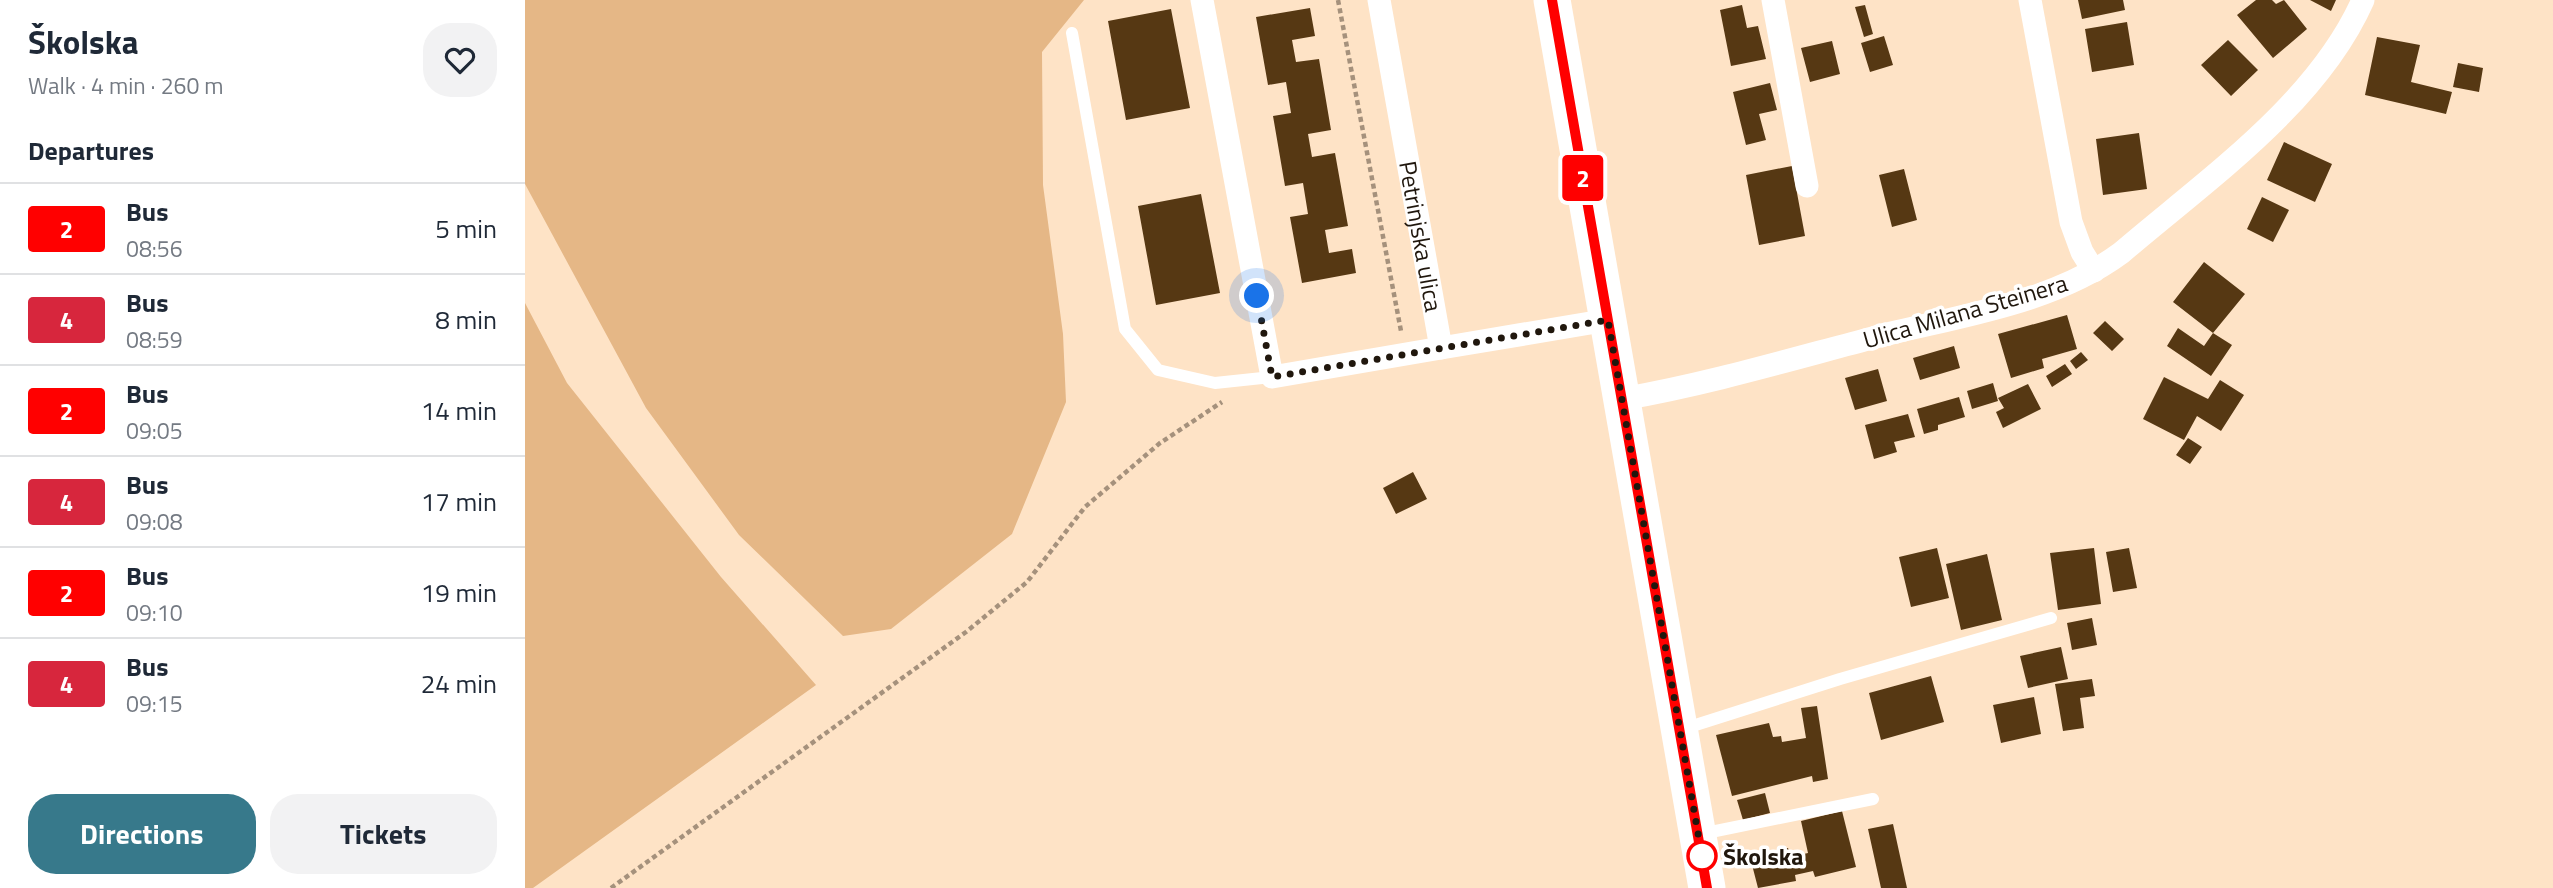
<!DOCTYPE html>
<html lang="en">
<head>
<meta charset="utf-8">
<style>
	:root { --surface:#fff; --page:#f2f2f3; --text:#1f2937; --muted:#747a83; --line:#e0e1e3; --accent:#37798b }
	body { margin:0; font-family:"Titillium Web",sans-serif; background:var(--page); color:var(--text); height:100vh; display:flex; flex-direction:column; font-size:26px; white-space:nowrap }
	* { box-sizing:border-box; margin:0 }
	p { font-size:23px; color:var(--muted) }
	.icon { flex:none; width:38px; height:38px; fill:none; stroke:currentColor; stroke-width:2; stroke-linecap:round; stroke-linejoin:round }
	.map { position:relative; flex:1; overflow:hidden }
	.sheet { display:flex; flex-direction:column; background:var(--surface); width:525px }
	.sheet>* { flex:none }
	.badge { padding:0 14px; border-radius:5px; font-size:24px; line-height:46px }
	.you { position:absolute; width:35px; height:35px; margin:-18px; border:5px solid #fff; border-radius:50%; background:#1a73e8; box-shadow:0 0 0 10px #1a73e833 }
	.map>.badge { position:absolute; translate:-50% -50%; box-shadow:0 0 0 4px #fff }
	h2 { padding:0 28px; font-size:26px; line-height:63px }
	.round { display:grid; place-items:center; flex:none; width:74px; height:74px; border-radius:28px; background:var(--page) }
	.headline { display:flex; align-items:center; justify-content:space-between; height:119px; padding:0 28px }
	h1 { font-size:33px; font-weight:700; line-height:52px }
	.action { display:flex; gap:14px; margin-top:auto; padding:14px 28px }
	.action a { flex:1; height:80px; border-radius:28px; background:var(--accent); color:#fff; font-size:28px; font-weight:700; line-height:80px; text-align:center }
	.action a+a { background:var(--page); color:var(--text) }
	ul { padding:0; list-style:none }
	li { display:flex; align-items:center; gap:21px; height:91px; padding:0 28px; border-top:2px solid var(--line) }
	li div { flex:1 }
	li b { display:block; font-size:26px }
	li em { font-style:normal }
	li .badge { min-width:77px; font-weight:700; text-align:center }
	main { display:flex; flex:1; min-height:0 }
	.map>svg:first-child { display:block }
	.green { fill:#e5b786 }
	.building { fill:#563813 }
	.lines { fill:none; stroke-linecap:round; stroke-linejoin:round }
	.path { stroke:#a5917c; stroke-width:4.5; stroke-dasharray:5 3.5; stroke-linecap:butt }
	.lane { stroke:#fff; stroke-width:12 }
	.street { stroke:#fff; stroke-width:23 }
	.primary { stroke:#fff; stroke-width:37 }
	.line-casing { stroke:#fff; stroke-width:16 }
	.line { stroke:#f00; stroke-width:10 }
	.walk { stroke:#20170d; stroke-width:7; stroke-dasharray:0 12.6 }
	.stop-dot { fill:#fff; stroke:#f00; stroke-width:3.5 }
	.labels { text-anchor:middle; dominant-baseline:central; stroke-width:7; stroke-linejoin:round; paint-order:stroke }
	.street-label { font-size:24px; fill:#20170d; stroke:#fff }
	.stop-label { font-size:24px; font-weight:bold; fill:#20170d; stroke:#fff; text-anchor:start }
</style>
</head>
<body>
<main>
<section class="sheet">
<div class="headline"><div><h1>Školska</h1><p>Walk · 4 min · 260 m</p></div><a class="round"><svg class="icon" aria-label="heart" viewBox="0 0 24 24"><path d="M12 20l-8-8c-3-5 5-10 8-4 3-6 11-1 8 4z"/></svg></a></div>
<h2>Departures</h2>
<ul>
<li><span class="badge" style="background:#f00;color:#fff">2</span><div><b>Bus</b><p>08:56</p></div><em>5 min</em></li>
<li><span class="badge" style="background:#d7263d;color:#fff">4</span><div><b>Bus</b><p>08:59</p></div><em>8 min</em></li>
<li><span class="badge" style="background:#f00;color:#fff">2</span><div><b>Bus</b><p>09:05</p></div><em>14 min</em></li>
<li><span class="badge" style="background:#d7263d;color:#fff">4</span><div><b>Bus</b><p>09:08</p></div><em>17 min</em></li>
<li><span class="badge" style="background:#f00;color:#fff">2</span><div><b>Bus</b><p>09:10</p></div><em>19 min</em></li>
<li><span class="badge" style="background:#d7263d;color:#fff">4</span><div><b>Bus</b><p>09:15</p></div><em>24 min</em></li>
</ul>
<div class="action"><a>Directions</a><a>Tickets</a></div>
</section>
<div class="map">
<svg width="2028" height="888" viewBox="0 0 2028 888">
	<rect width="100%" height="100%" fill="#fee3c6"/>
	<path class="green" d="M0 0H559L517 52 518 185 538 334 541 402 487 534 366 629 318 636 214 535 121 408 0 184Z
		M0 303 42 383 196 577 291 685 8 888H0Z"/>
	<path class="building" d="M1553 0H1598L1600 10 1557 19Z
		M1731 0H1747L1751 4 1759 0 1782 29 1748 58 1712 15Z
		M1785 0H1811L1806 11Z
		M1217 5 1222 28 1233 26 1241 59 1206 66 1195 10Z
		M1340 5 1348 34 1339 37 1330 7Z
		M785 8 790 36 767 40 771 62 794 59 806 130 783 134 787 157 810 153 823 226 800 230 804 253 827 249 831 273 777 283 765 217 783 214 778 183 760 186 748 116 766 113 761 82 743 85 731 17Z
		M646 9 665 108 601 120 583 21Z
		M1602 22 1609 65 1567 72 1560 29Z
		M1359 36 1368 65 1345 72 1336 43Z
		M1852 37 1895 45 1886 82 1927 92 1921 114 1840 95Z
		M1703 40 1733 70 1706 96 1676 65Z
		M1307 41 1315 74 1285 82 1276 48Z
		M1933 63 1958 68 1954 92 1928 87Z
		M1245 83 1252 110 1234 114 1241 140 1221 145 1208 92Z
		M1614 133 1622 189 1578 195 1571 139Z
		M1759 142 1807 164 1790 202 1742 180Z
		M1267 166 1280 236 1234 245 1221 175Z
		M1379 169 1392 220 1367 227 1354 175Z
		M676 194 695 293 631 305 613 206Z
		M1737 197 1764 210 1748 242 1722 229Z
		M1679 262 1720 294 1688 333 1707 345 1686 376 1642 346 1653 328 1679 346 1688 333 1648 302Z
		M1542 315 1552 349 1517 359 1519 368 1486 378 1473 334Z
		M1580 321 1599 339 1587 351 1568 333Z
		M1429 346 1435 368 1395 380 1388 358Z
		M1556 352 1563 360 1551 369 1545 361Z
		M1540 364 1547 374 1527 387 1521 376Z
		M1353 369 1362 401 1330 410 1320 378Z
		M1639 377 1683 399 1695 380 1719 395 1696 431 1672 416 1659 440 1618 419Z
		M1468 383 1473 401 1447 409 1442 391Z
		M1503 384 1516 409 1478 428 1471 412 1479 408 1473 398Z
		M1434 397 1440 417 1413 425V430L1399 434 1392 409Z
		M1383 414 1390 437 1369 442 1372 452 1349 459 1340 425Z
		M1663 438 1677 447 1665 464 1651 455Z
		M888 472 902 499 871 514 858 488Z
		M1412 548 1424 598 1386 607 1374 557Z
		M1569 548 1576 604 1533 610 1525 553Z
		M1604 548 1612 588 1588 592 1581 552Z
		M1462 554 1477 620 1436 630 1421 564Z
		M1567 618 1572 645 1547 650 1542 623Z
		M1536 647 1543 679 1503 688 1495 656Z
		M1406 676 1419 722 1356 740 1344 693Z
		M1567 679 1570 696 1555 698 1559 728 1538 731 1530 684Z
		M1509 697 1516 734 1476 743 1468 705Z
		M1292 706 1303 779 1288 782 1287 776 1207 796 1191 735 1244 723 1248 737 1256 736 1257 742 1281 738 1276 708Z
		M1240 793 1245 813 1218 820 1212 800Z
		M1317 811 1331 867 1290 877 1288 871 1270 875 1271 881 1233 888 1225 857 1263 848 1266 857 1283 853 1276 821Z
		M1368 824 1382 888H1356L1343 829Z"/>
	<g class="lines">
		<path class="path" d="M813 0 876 331
			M86 888 441 632 502 582 560 507 635 443 697 402"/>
		<path class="lane" d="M547 33 600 329 633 370 690 383 747 377
			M1158 729 1315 679 1526 618
			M1176 834 1348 799"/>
		<g class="street">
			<path d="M677 0 747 377 916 348"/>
			<path id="s1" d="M854 0 916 348 1083 320"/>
			<path d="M1248 0 1282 186"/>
			<path d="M1505 0 1546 222 1557 252 1569 271"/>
			<path d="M1097 399C1183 384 1267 359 1351 337 1432 316 1527 304 1596 253 1681 180 1792 104 1838 0"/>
		</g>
		<path class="primary" d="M1027 0 1182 888"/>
	</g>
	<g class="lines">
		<g class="line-casing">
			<path id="line" d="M1027 0 1182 888"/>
		</g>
		<use href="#line" class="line"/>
		<path class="walk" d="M732 296 747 377 1083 320 1177 856"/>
	</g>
	<circle class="stop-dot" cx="1177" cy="856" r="14"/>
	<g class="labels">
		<g class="street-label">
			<text stroke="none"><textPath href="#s1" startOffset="240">Petrinjska ulica</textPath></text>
			<text transform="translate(1440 311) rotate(-16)">Ulica Milana Steinera</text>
		</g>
		<g class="stop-label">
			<text x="1198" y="856">Školska</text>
		</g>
	</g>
</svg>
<div class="you" style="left:732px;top:296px"></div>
<b class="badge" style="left:1058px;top:178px;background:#f00;color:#fff">2</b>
</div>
</main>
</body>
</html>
